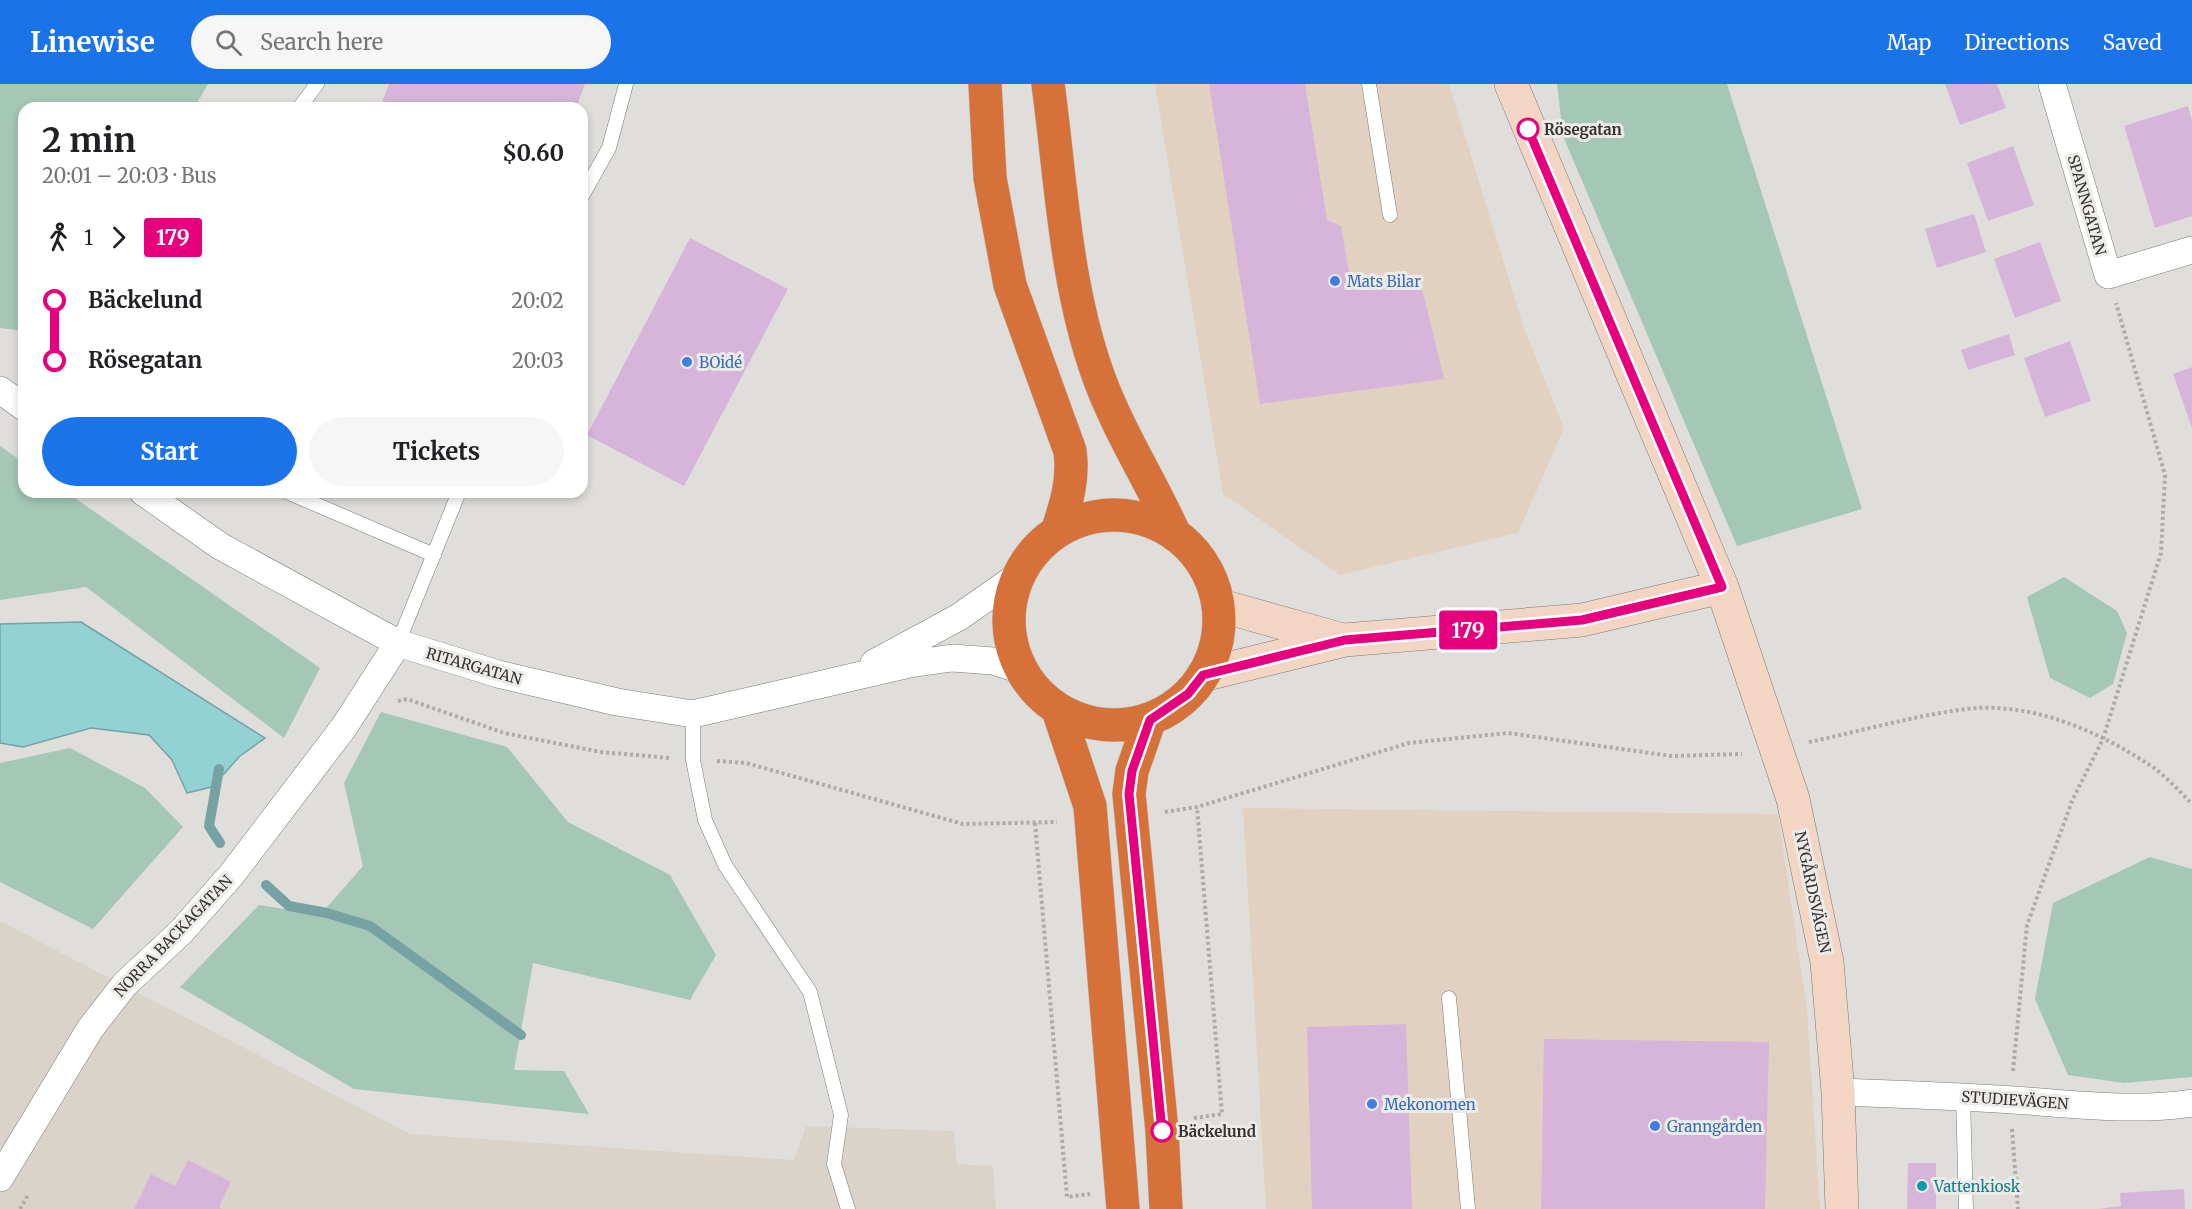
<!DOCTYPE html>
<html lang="en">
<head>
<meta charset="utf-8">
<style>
	:root { --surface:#fff; --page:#f6f6f6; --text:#202124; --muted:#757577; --accent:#1a73e8 }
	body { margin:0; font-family:Merriweather,serif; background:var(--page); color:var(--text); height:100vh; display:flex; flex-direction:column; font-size:22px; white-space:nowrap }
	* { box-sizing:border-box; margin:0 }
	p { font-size:20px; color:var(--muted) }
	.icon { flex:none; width:33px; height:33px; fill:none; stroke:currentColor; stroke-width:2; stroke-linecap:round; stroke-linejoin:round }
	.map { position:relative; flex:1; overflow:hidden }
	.details { position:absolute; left:18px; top:18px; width:570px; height:396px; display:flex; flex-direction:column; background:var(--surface); border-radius:18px; box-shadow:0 3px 9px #0003 }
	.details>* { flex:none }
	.badge { padding:0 12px; border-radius:4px; font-size:21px; line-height:39px }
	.map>.badge { position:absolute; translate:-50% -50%; box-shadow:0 0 0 3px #fff }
	.legs { display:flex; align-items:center; gap:9px; height:66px; padding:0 24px; font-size:20px }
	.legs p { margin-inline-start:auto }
	.overview { display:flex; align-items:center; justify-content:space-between; height:102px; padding:0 24px }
	h1 { font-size:33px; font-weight:700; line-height:45px }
	.button { display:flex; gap:12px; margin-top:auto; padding:12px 24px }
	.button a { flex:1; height:69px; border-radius:36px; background:var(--accent); color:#fff; font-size:24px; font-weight:700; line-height:69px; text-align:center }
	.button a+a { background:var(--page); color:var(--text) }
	ul { padding:0 24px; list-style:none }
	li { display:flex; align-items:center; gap:21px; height:60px; font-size:22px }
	li i { display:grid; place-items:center; width:9px; height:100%; margin:0 8px; background:currentColor }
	li i::after { content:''; width:15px; height:15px; margin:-8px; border:4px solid; border-radius:50%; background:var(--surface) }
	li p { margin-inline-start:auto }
	li:first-child i { background:linear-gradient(#0000 50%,currentColor 0) }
	li:last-child i { background:linear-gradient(currentColor 50%,#0000 0) }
	header { display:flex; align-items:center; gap:36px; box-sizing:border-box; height:84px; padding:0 30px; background:var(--accent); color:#fff }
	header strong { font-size:28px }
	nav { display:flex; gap:33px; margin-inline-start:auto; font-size:21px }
	.search { width:420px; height:54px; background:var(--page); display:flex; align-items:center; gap:15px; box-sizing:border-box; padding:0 21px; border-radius:33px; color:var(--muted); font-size:22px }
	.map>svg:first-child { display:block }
	.commercial { fill:#e2d1c0 }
	.built { fill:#dad3ca }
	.green { fill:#a4c7b6 }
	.water { fill:#92d1d4; stroke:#76a2a3; stroke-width:1.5 }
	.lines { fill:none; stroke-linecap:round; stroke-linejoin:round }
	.stream { stroke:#76a2a3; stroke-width:10 }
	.building { fill:#d7b5db }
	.lane-casing { stroke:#7b7977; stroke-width:15 }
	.street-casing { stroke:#7b7977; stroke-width:28 }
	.secondary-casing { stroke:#7b7977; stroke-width:34 }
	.highway-casing { stroke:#babab9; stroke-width:34 }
	.path { stroke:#acaba8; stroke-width:4; stroke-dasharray:3 3; stroke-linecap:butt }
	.lane { stroke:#fff; stroke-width:14 }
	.street { stroke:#fff; stroke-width:27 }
	.secondary { stroke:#f3d5c4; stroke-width:33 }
	.highway { stroke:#d67239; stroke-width:33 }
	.line-1-casing { stroke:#fff; stroke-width:14 }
	.line-1 { stroke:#e6007e; stroke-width:9 }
	.stop-1-dot { fill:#fff; stroke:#e6007e; stroke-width:3 }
	.shop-dot { fill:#3f7fe0; stroke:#edebe8; stroke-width:2 }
	.culture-dot { fill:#0f9aa8; stroke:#edebe8; stroke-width:2 }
	.labels { text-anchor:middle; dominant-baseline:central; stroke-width:6; stroke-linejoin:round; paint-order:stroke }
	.stop-label { font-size:15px; font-weight:bold; fill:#343332; stroke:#edebe8; text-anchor:start }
	.street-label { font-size:15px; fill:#343332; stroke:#edebe8 }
	.shop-label { font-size:15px; fill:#366cbe; stroke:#edebe8; text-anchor:start }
	.culture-label { font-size:15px; fill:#0d838f; stroke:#edebe8; text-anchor:start }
</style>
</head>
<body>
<header>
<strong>Linewise</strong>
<div class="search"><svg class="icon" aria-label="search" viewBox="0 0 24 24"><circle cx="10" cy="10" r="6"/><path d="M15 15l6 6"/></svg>Search here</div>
<nav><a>Map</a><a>Directions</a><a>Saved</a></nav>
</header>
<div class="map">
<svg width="2192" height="1125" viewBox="0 0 2192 1125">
	<rect width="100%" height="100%" fill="#e0dedb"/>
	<path class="commercial" d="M1155 0H1449L1523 241 1564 344 1518 449 1340 491 1223 410Z
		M1243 724 1778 730 1807 926 1820 1125H1266Z"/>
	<path class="built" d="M0 837 410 1050 794 1076 806 1042 954 1047 957 1080 993 1082 996 1125H0Z"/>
	<path class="green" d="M0 0H208L194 24H24V247L0 244Z
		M1557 0H1727L1862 425 1737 462 1563 52Z
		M0 362 24 379V408H66L320 584 284 654 86 503 0 516Z
		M2064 493 2117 527 2127 549 2113 600 2090 614 2050 594 2027 513Z
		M381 628 507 663 568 738 670 791 716 871 690 916 533 879 514 986 564 987 589 1030 354 1005 180 903 259 821 320 831 363 782 344 699Z
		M70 664 145 704 183 743 93 845 0 798V679Z
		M2150 773 2192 785V993L2124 999 2068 991 2035 915 2053 819Z"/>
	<path class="water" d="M81 538 265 654 240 672 212 703 187 709 172 676 149 651 91 644 23 663 0 659V540Z"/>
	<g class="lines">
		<path class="stream" d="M219 685 209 742 220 759
			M266 801 289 822 327 829 370 842 521 951"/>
	</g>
	<path class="building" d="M389 0H585L576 24H380Z
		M1209 0H1305L1327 136 1341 142 1351 200 1411 192 1421 200 1444 295 1260 320Z
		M1945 0H1997L2006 24 1960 41Z
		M2188 22 2192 36V132L2155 144 2124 42Z
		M2013 62 2034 121 1988 137 1967 79Z
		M1974 130 1986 168 1937 184 1925 145Z
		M690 154 788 205 684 402 587 351Z
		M2040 158 2061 217 2015 234 1994 175Z
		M2009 250 2015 271 1968 286 1961 266Z
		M2070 257 2091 317 2045 333 2024 274Z
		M2192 283V344L2173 290Z
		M1406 940 1412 1125H1312L1307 943Z
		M1544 955 1769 958 1765 1125H1541Z
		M188 1076 231 1098 219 1123 222 1125H134L151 1090 175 1102Z
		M1908 1079H1936V1125H1907Z
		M2184 1105 2185 1125H2098L2121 1122 2120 1109Z"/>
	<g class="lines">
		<g class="lane-casing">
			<path id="lane" d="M1369 0 1390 131
				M299 24 317 0
				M582 112 609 64 626 0
				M287 408 434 471
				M398 559 459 408
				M693 630V676L705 736 725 781 810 908 841 1031 834 1080 848 1125
				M1449 914 1468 1125
				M1963 1012 1966 1125"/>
		</g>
		<g class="street-casing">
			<path id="street" d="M2052 0 2108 191 2192 166
				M0 306 24 323
				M143 408 220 462 398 559 498 590 617 618 693 630 909 580 952 574 993 577 1021 586
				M874 579 959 533 1019 491
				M1838 1008C1897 1010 1955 1012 2013 1016 2072 1020 2133 1028 2192 1019
				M0 1094 90 945 125 900 181 848 232 790 344 643 398 559"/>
		</g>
		<g class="secondary-casing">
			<path id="secondary" d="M1511 0 1722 503 1793 715 1827 878 1838 1008 1842 1125
				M1218 521 1343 556
				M1203 591 1345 556 1582 536 1722 503"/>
		</g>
		<g class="highway-casing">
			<path id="highway" d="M985 0 990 94 1010 201 1070 367C1074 397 1066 420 1057 448
				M1048 0C1061 96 1065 199 1098 291 1118 347 1151 397 1175 451
				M1009 536a105 105 0 1 1 210 0a105 105 0 1 1-210 0Z
				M1058 626 1090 722 1123 1125
				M1150 635 1132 687 1129 710 1162 1047 1166 1125"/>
		</g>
		<path class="path" d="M398 617 407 615 504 649 601 668 670 674
			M1809 658C1861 647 1913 632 1966 625 2030 617 2099 647 2151 682 2166 692 2179 707 2192 720
			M717 677 746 679 963 740 1057 738
			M1165 728 1197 723 1409 659 1508 649 1671 672 1742 670
			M1035 739 1067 1113 1090 1110
			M2013 987 2027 841 2072 717 2103 655 2161 469 2165 391 2116 219
			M1194 1034 1222 1030 1197 723
			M2012 1045 2018 1125
			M20 1125 28 1111"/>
		<use href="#lane" class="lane"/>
		<use href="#street" class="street"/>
		<use href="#secondary" class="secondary"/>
		<use href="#highway" class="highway"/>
	</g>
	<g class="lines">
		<g class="line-1-casing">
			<path id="line-1" d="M1162 1047 1129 710 1132 687 1150 636 1188 610 1203 591 1345 556 1582 536 1722 503 1528 45"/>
		</g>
		<use href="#line-1" class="line-1"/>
	</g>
	<g class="stop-1-dot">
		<circle cx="1528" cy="45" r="10"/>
		<circle cx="1162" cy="1047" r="10"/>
	</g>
	<g class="shop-dot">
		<circle cx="1335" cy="197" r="6"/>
		<circle cx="687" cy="278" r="6"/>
		<circle cx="1372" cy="1020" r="6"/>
		<circle cx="1655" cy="1042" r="6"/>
	</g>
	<circle class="culture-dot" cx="1922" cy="1102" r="6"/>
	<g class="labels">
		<g class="stop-label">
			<text x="1544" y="45">Rösegatan</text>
			<text x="1178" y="1047">Bäckelund</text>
		</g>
		<g class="street-label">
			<text transform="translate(2087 121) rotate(74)">SPANNGATAN</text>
			<text transform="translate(474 582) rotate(16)">RITARGATAN</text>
			<text transform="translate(1813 808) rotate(78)">NYGÅRDSVÄGEN</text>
			<text transform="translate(173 852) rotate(-46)">NORRA BACKAGATAN</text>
			<text transform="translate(2015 1016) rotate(4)">STUDIEVÄGEN</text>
		</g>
		<g class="shop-label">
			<text x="1347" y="197">Mats Bilar</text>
			<text x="699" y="278">BOidé</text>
			<text x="1384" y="1020">Mekonomen</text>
			<text x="1667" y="1042">Granngården</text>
		</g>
		<g class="culture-label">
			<text x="1934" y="1102">Vattenkiosk</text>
		</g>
	</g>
</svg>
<b class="badge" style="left:1468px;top:546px;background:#e6007e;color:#fff">179</b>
<section class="details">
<div class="overview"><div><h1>2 min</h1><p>20:01 – 20:03 · Bus</p></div><b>$0.60</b></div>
<div class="legs"><svg class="icon" aria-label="walk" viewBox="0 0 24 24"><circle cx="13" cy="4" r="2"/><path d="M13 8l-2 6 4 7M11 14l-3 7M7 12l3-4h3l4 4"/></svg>1<svg class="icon" aria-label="forward" viewBox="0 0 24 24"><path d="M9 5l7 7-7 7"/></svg><b class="badge" style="background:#e6007e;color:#fff">179</b></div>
<ul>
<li><i style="color:#e6007e"></i><b>Bäckelund</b><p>20:02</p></li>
<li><i style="color:#e6007e"></i><b>Rösegatan</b><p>20:03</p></li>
</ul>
<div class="button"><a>Start</a><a>Tickets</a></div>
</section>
</div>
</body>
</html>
